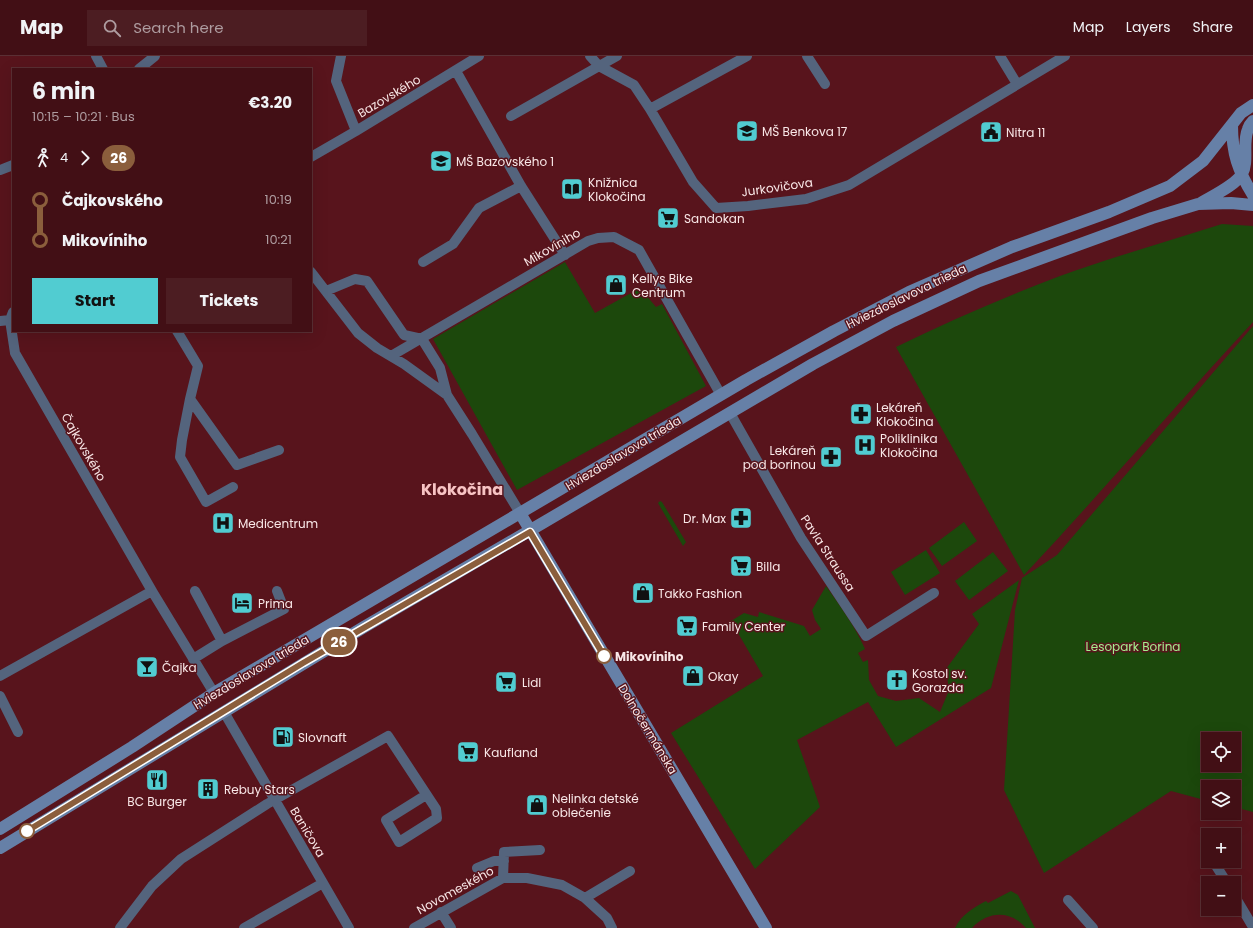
<!DOCTYPE html>
<html lang="en">
<head>
<meta charset="utf-8">
<style>
	:root { --surface:#420f15; --page:#4c1d22; --text:#f1f3f6; --muted:#ae9ca0; --line:#5a2f34; --accent:#51ccd1 }
	body { margin:0; font-family:Poppins,sans-serif; background:var(--page); color:var(--text); height:100vh; display:flex; flex-direction:column; font-size:15px; white-space:nowrap }
	* { box-sizing:border-box; margin:0 }
	p { font-size:13px; color:var(--muted) }
	.icon { flex:none; width:22px; height:22px; fill:none; stroke:currentColor; stroke-width:2; stroke-linecap:round; stroke-linejoin:round }
	.map { position:relative; flex:1; overflow:hidden }
	.details { position:absolute; left:12px; top:12px; width:300px; height:264px; display:flex; flex-direction:column; background:var(--surface); border-radius:0px; box-shadow:0 4px 16px #0002,0 0 0 1px var(--line) }
	.details>* { flex:none }
	.badge { padding:0 8px; border-radius:13px; font-size:14px; line-height:26px }
	.controls { position:absolute; left:1201px; top:676px; display:grid; gap:8px }
	.controls a { display:grid; place-items:center; width:40px; height:40px; border-radius:0px; background:var(--surface); box-shadow:0 4px 16px #0002,0 0 0 1px var(--line); font-size:20px }
	.map>.badge { position:absolute; translate:-50% -50%; box-shadow:0 0 0 2px #fff }
	.legs { display:flex; align-items:center; gap:6px; height:44px; padding:0 20px; font-size:13px }
	.legs p { margin-inline-start:auto }
	.summary { display:flex; align-items:center; justify-content:space-between; height:68px; padding:0 20px }
	h1 { font-size:22px; font-weight:700; line-height:30px }
	.action { display:flex; gap:8px; margin-top:auto; padding:8px 20px }
	.action a { flex:1; height:46px; border-radius:0px; background:var(--accent); color:#111; font-size:16px; font-weight:700; line-height:46px; text-align:center }
	.action a+a { background:var(--page); color:var(--text) }
	ul { padding:0 20px; list-style:none }
	li { display:flex; align-items:center; gap:14px; height:40px; font-size:15px }
	li i { display:grid; place-items:center; width:6px; height:100%; margin:0 5px; background:currentColor }
	li i::after { content:''; width:10px; height:10px; margin:-5px; border:3px solid; border-radius:50%; background:var(--surface) }
	li p { margin-inline-start:auto }
	li:first-child i { background:linear-gradient(#0000 50%,currentColor 0) }
	li:last-child i { background:linear-gradient(currentColor 50%,#0000 0) }
	header { display:flex; align-items:center; gap:24px; box-sizing:border-box; height:56px; padding:0 20px; background:var(--surface); border-bottom:1px solid var(--line) }
	header strong { font-size:19px }
	nav { display:flex; gap:22px; margin-inline-start:auto; font-size:14px }
	.search { width:280px; height:36px; background:var(--page); display:flex; align-items:center; gap:10px; box-sizing:border-box; padding:0 14px; border-radius:0px; color:var(--muted); font-size:15px }
	.map>svg:first-child { display:block }
	.green { fill:#1c480c; fill-rule:evenodd }
	.lines { fill:none; stroke-linecap:round; stroke-linejoin:round }
	.street { stroke:#54647d; stroke-width:10 }
	.secondary { stroke:#6680a7; stroke-width:12 }
	.line-1-casing { stroke:#fff; stroke-width:9 }
	.line-1 { stroke:#8b5e3c; stroke-width:6 }
	.stop-1-dot { fill:#fff; stroke:#8b5e3c; stroke-width:2 }
	.labels { text-anchor:middle; dominant-baseline:central; stroke-width:3; stroke-linejoin:round; paint-order:stroke }
	.street-label { font-size:12px; fill:#f9e7e7; stroke:#58141c }
	.poi-label { font-size:12px; fill:#f9e7e7; stroke:#58141c; text-anchor:start }
	.park-label { font-size:12px; fill:#a3ee8e; stroke:#58141c }
	.stop-label { font-size:12px; font-weight:bold; fill:#f9e7e7; stroke:#58141c; text-anchor:start }
	.district-label { font-size:16px; font-weight:bold; fill:#f8c4c4; stroke:#58141c }
</style>
</head>
<body>
<header>
<strong>Map</strong>
<div class="search"><svg class="icon" aria-label="search" viewBox="0 0 24 24"><circle cx="10" cy="10" r="6"/><path d="M15 15l6 6"/></svg>Search here</div>
<nav><a>Map</a><a>Layers</a><a>Share</a></nav>
</header>
<div class="map">
<svg width="1253" height="872" viewBox="0 0 1253 872">
	<rect width="100%" height="100%" fill="#58141c"/>
	<path class="green" d="M1222 168 1253 170V266C1176 349 1102 436 1024 519L896 291C949 265 1004 241 1060 220 1113 201 1168 185 1222 168Z
		M565 206 595 257 640 232 656 251 662 248 706 330 517 434 433 283Z
		M1253 270V756L1234 751V731H1208V745L1171 735 1044 817 1004 734 1015 554 1022 522 1057 499ZM1208 683H1234V709H1208Z
		M660 445 662 446 686 486 683 490 658 447Z
		M964 466 977 485 942 510 929 492Z
		M926 494 940 517 905 539 891 516Z
		M993 496 1008 515 969 544 955 525Z
		M1019 524 991 632 896 691 868 646 797 684 820 751 755 813 671 677 763 620 731 565 744 557 758 561 759 556 804 570 810 580 821 573 815 564 812 554 826 530C840 550 855 570 865 593L858 597 863 606 868 604 869 624 878 640 896 645 919 642 940 656 949 634 946 613 979 568 972 558Z
		M1011 835 1018 839 1035 872H1026C1010 854 988 855 972 872H955C962 858 973 852 986 845L988 847Z"/>
	<g class="lines">
		<path class="street" d="M96 0 103 13
			M341 0 336 25 356 75
			M590 0 599 10 634 29 650 53 693 126 716 152 748 150 806 143 849 129 1065 0
			M807 0 825 28
			M1000 0 1017 28
			M139 13 155 0
			M456 15 521 130 565 199
			M650 53 747 0
			M511 60 617 0
			M311 101 356 75 479 0
			M0 114 13 109
			M423 206 453 188 479 152 521 130
			M311 216 358 277 377 292 404 308 447 339
			M326 235 355 223 367 225 404 279 422 283 440 312 447 339 472 378 520 457
			M13 256 10 264 15 297 152 535 214 637
			M0 265 10 264
			M177 275 198 310 190 343 237 409 279 394
			M391 300 588 185 598 182 614 181 639 194 721 339
			M190 343 182 384 180 401 206 446 233 431
			M730 357 801 482 866 580 934 537
			M195 535 222 585
			M193 603 222 585 284 553 277 535
			M0 620 152 535
			M0 640 18 676
			M224 656 349 872
			M1207 795 1208 796
			M1213 805 1227 827
			M477 812 494 805H504
			M503 822 504 796 540 794
			M1234 839 1253 871
			M585 842 630 815
			M1068 844 1093 872
			M441 856 451 872
			M120 872 152 830 181 803 267 748 388 680 436 753 437 762 399 786 386 764 426 739
			M244 872 323 827
			M414 872 503 822H527L562 829 585 842 607 862 612 872"/>
		<path class="secondary" d="M1232 69C1232 97 1238 115 1253 139
			M1199 148C1210 141 1235 130 1242 118 1249 105 1242 87 1248 73 1249 70 1251 67 1253 65
			M520 457 766 872
			M0 773 132 691 214 637 746 324 834 275 909 236 1012 191 1109 156 1170 130 1203 105 1241 57 1253 49
			M0 792 364 571 529 475 813 308 893 265 979 225 1152 162 1198 148 1231 147 1253 149"/>
	</g>
	<g class="lines">
		<g class="line-1-casing">
			<path id="line-1" d="M27 775 303 607 530 476 604 600"/>
		</g>
		<use href="#line-1" class="line-1"/>
	</g>
	<defs>
		<g id="school-square" transform="scale(1.15)"><rect x="-9" y="-9" width="18" height="18" rx="4" fill="#51ccd1" stroke="#58141c"/><path d="M0-5L7-2L0 1L-7-2ZM-4 1L0 2.5L4 1V4Q0 6-4 4Z" fill="#111"/></g>
		<g id="civic-square" transform="scale(1.15)"><rect x="-9" y="-9" width="18" height="18" rx="4" fill="#51ccd1" stroke="#58141c"/><path d="M-.6-6.5H3V-4.5H.6V-3L4-1V1h2V6H-6V1h2V-1L-.6-3ZM-1.2 2.5V6h2.4V2.5Z" fill="#111"/></g>
		<g id="library-square" transform="scale(1.15)"><rect x="-9" y="-9" width="18" height="18" rx="4" fill="#51ccd1" stroke="#58141c"/><path d="M-6-4Q-3-5.5-.7-3.5V5Q-3 3-6 4ZM6-4Q3-5.5 .7-3.5V5Q3 3 6 4Z" fill="#111"/></g>
		<g id="supermarket-square" transform="scale(1.15)"><rect x="-9" y="-9" width="18" height="18" rx="4" fill="#51ccd1" stroke="#58141c"/><path d="M-6-5.5h2.5l.6 2H6L4.5 2H-2.5L-4.4-4H-6ZM-1.5 3.2a1.3 1.3 0 1 0 .1 0ZM3 3.2a1.3 1.3 0 1 0 .1 0Z" fill="#111"/></g>
		<g id="shop-square" transform="scale(1.15)"><rect x="-9" y="-9" width="18" height="18" rx="4" fill="#51ccd1" stroke="#58141c"/><path d="M-5-2.5h2.3a2.7 3.5 0 0 1 5.4 0H5L5.5 6h-11ZM-1.5-2.5h3a1.5 2.3 0 0 0-3 0Z" fill="#111"/></g>
		<g id="pharmacy-square" transform="scale(1.15)"><rect x="-9" y="-9" width="18" height="18" rx="4" fill="#51ccd1" stroke="#58141c"/><path d="M-2-6h4v4h4v4h-4v4h-4v-4h-4v-4h4Z" fill="#111"/></g>
		<g id="hospital-square" transform="scale(1.15)"><rect x="-9" y="-9" width="18" height="18" rx="4" fill="#51ccd1" stroke="#58141c"/><path d="M-5-5h3v3.5h4V-5h3V5h-3V1.5h-4V5h-3Z" fill="#111"/></g>
		<g id="hotel-square" transform="scale(1.15)"><rect x="-9" y="-9" width="18" height="18" rx="4" fill="#51ccd1" stroke="#58141c"/><path d="M-6-4.5h1.5V1H6V5H4.5V3h-9V5H-6ZM-4 0a1.8 1.8 0 1 1 3.6 0ZM.5 0V-2.5h3Q6-2.5 6 0Z" fill="#111"/></g>
		<g id="bar-square" transform="scale(1.15)"><rect x="-9" y="-9" width="18" height="18" rx="4" fill="#51ccd1" stroke="#58141c"/><path d="M-6-5H6L.8 .8V4.5H3.5V6h-7V4.5H-.8V.8Z" fill="#111"/></g>
		<g id="church-square" transform="scale(1.15)"><rect x="-9" y="-9" width="18" height="18" rx="4" fill="#51ccd1" stroke="#58141c"/><path d="M-1.2-6h2.4v3.5h3.3v2.4h-3.3V6h-2.4V-.1h-3.3v-2.4h3.3Z" fill="#111"/></g>
		<g id="fuel-square" transform="scale(1.15)"><rect x="-9" y="-9" width="18" height="18" rx="4" fill="#51ccd1" stroke="#58141c"/><path d="M-5.5-6h7V0h2V4h1.3V-2.5L3-4.5l.8-.8L6-3V5H2.5V1h-1V6h-7ZM-4.2-4.7v3.2H.2V-4.7Z" fill="#111"/></g>
		<g id="restaurant-square" transform="scale(1.15)"><rect x="-9" y="-9" width="18" height="18" rx="4" fill="#51ccd1" stroke="#58141c"/><path d="M-5-6h1v4h1v-4h1v4h1v-4h1v5L-1.5 .5V6h-2V.5L-5-1ZM5-6V6H3V1.5H1.5Q1.5-4 5-6Z" fill="#111"/></g>
		<g id="building-square" transform="scale(1.15)"><rect x="-9" y="-9" width="18" height="18" rx="4" fill="#51ccd1" stroke="#58141c"/><path d="M-4-6H4V6H1V3H-1V6H-4ZM-2.5-4.3h1.7v1.8h-1.7ZM.8-4.3h1.7v1.8H.8ZM-2.5-1h1.7V.8h-1.7ZM.8-1h1.7V.8H.8Z" fill="#111"/></g>
	</defs>
	<g fill-rule="evenodd">
		<use href="#school-square" x="747" y="75"/>
		<use href="#civic-square" x="991" y="76"/>
		<use href="#school-square" x="441" y="105"/>
		<use href="#library-square" x="572" y="133"/>
		<use href="#supermarket-square" x="668" y="162"/>
		<use href="#shop-square" x="616" y="229"/>
		<use href="#pharmacy-square" x="861" y="358"/>
		<use href="#hospital-square" x="865" y="389"/>
		<use href="#pharmacy-square" x="831" y="401"/>
		<use href="#pharmacy-square" x="741" y="462"/>
		<use href="#hospital-square" x="223" y="467"/>
		<use href="#supermarket-square" x="741" y="510"/>
		<use href="#shop-square" x="643" y="537"/>
		<use href="#hotel-square" x="242" y="547"/>
		<use href="#supermarket-square" x="687" y="570"/>
		<use href="#bar-square" x="147" y="611"/>
		<use href="#shop-square" x="693" y="620"/>
		<use href="#church-square" x="897" y="624"/>
		<use href="#supermarket-square" x="506" y="626"/>
		<use href="#fuel-square" x="283" y="681"/>
		<use href="#supermarket-square" x="468" y="696"/>
		<use href="#restaurant-square" x="157" y="724"/>
		<use href="#building-square" x="208" y="733"/>
		<use href="#shop-square" x="537" y="749"/>
	</g>
	<g class="stop-1-dot">
		<circle cx="604" cy="600" r="7"/>
		<circle cx="27" cy="775" r="7"/>
	</g>
	<g class="labels">
		<g class="street-label">
			<text transform="translate(389 40) rotate(-31)">Bazovského</text>
			<text transform="translate(777 131) rotate(-8)">Jurkovičova</text>
			<text transform="translate(552 191) rotate(-30)">Mikovíniho</text>
			<text transform="translate(906 240) rotate(-26)">Hviezdoslavova trieda</text>
			<text transform="translate(84 391) rotate(60)">Čajkovského</text>
			<text transform="translate(623 397) rotate(-31)">Hviezdoslavova trieda</text>
			<text transform="translate(828 497) rotate(57)">Pavla Straussa</text>
			<text transform="translate(251 616) rotate(-31)">Hviezdoslavova trieda</text>
			<text transform="translate(648 673) rotate(59)">Dolnočermánska</text>
			<text transform="translate(308 776) rotate(59)">Baničova</text>
			<text transform="translate(455 834) rotate(-29)">Novomeského</text>
		</g>
		<g class="poi-label">
			<text x="762" y="75">MŠ Benkova 17</text>
			<text x="1006" y="76">Nitra 11</text>
			<text x="456" y="105">MŠ Bazovského 1</text>
			<text x="588" y="126">Knižnica<tspan x="588" dy="14">Klokočina</tspan></text>
			<text x="684" y="162">Sandokan</text>
			<text x="632" y="222">Kellys Bike<tspan x="632" dy="14">Centrum</tspan></text>
			<text x="876" y="351">Lekáreň<tspan x="876" dy="14">Klokočina</tspan></text>
			<text x="880" y="382">Poliklinika<tspan x="880" dy="14">Klokočina</tspan></text>
			<text x="816" y="394" text-anchor="end">Lekáreň<tspan x="816" dy="14">pod borinou</tspan></text>
			<text x="726" y="462" text-anchor="end">Dr. Max</text>
			<text x="238" y="467">Medicentrum</text>
			<text x="756" y="510">Billa</text>
			<text x="658" y="537">Takko Fashion</text>
			<text x="258" y="547">Prima</text>
			<text x="702" y="570">Family Center</text>
			<text x="162" y="611">Čajka</text>
			<text x="912" y="617">Kostol sv.<tspan x="912" dy="14">Gorazda</tspan></text>
			<text x="708" y="620">Okay</text>
			<text x="522" y="626">Lidl</text>
			<text x="298" y="681">Slovnaft</text>
			<text x="484" y="696">Kaufland</text>
			<text x="224" y="733">Rebuy Stars</text>
			<text x="552" y="742">Nelinka detské<tspan x="552" dy="14">oblečenie</tspan></text>
			<text x="157" y="745" text-anchor="middle">BC Burger</text>
		</g>
		<g class="park-label">
			<text x="1133" y="590">Lesopark Borina</text>
		</g>
		<g class="stop-label">
			<text x="615" y="600">Mikovíniho</text>
		</g>
		<g class="district-label">
			<text x="462" y="433">Klokočina</text>
		</g>
	</g>
</svg>
<div class="controls">
<a><svg class="icon" aria-label="locate" viewBox="0 0 24 24"><circle cx="12" cy="12" r="6"/><path d="M12 2v4M12 18v4M2 12h4M18 12h4"/></svg></a>
<a><svg class="icon" aria-label="layers" viewBox="0 0 24 24"><path d="M12 4l9 5-9 5-9-5zM3 14l9 5 9-5"/></svg></a>
<a>+</a>
<a>−</a>
</div>
<b class="badge" style="left:339px;top:586px;background:#8b5e3c;color:#fff">26</b>
<section class="details">
<div class="summary"><div><h1>6 min</h1><p>10:15 – 10:21 · Bus</p></div><b>€3.20</b></div>
<div class="legs"><svg class="icon" aria-label="walk" viewBox="0 0 24 24"><circle cx="13" cy="4" r="2"/><path d="M13 8l-2 6 4 7M11 14l-3 7M7 12l3-4h3l4 4"/></svg>4<svg class="icon" aria-label="forward" viewBox="0 0 24 24"><path d="M9 5l7 7-7 7"/></svg><b class="badge" style="background:#8b5e3c;color:#fff">26</b></div>
<ul>
<li><i style="color:#8b5e3c"></i><b>Čajkovského</b><p>10:19</p></li>
<li><i style="color:#8b5e3c"></i><b>Mikovíniho</b><p>10:21</p></li>
</ul>
<div class="action"><a>Start</a><a>Tickets</a></div>
</section>
</div>
</body>
</html>
